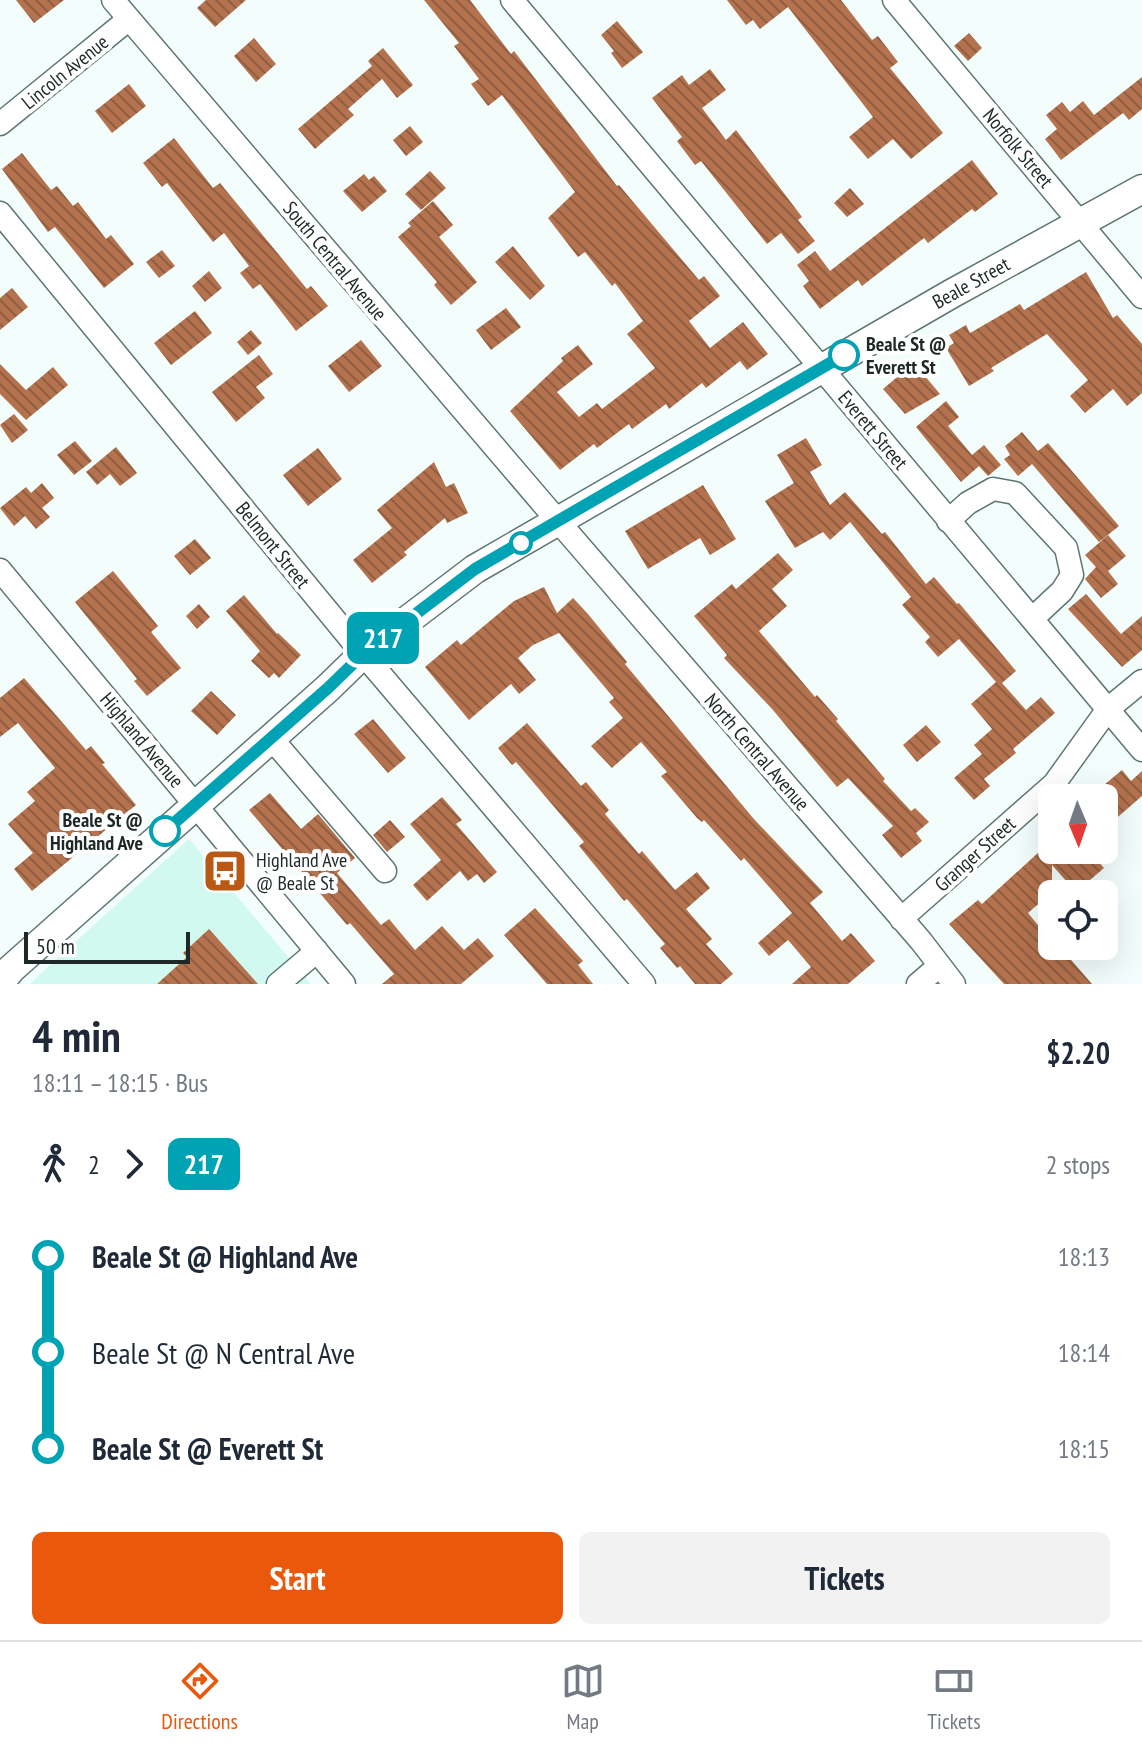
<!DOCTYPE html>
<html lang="en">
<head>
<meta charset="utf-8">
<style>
	:root { --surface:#fff; --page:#f2f2f3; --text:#1f2937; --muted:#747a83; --line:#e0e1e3; --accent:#ea580c }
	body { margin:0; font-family:"PT Sans Narrow",sans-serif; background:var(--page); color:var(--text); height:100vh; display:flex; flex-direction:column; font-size:30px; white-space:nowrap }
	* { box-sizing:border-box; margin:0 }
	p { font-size:26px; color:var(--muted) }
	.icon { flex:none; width:44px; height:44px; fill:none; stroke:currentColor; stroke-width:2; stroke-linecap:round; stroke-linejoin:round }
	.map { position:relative; height:984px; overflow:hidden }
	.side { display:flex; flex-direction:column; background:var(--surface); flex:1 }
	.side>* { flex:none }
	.badge { padding:0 16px; border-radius:12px; font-size:28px; line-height:52px }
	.needle { width:52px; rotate:178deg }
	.buttons { position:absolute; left:1038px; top:784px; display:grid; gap:16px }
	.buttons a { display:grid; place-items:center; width:80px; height:80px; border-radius:12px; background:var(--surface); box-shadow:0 8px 32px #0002; font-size:40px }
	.scale { position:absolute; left:24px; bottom:20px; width:166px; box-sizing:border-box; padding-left:8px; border:4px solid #1e2927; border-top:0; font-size:22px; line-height:28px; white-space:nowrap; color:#1e2927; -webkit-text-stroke:6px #fff; paint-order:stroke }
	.map>.badge { position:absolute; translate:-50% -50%; box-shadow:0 0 0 4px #fff }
	.legs { display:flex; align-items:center; gap:12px; height:88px; padding:0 32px; font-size:26px }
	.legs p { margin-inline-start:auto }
	.summary { display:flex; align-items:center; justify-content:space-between; height:136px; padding:0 32px }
	h1 { font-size:44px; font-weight:600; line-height:60px }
	.action { display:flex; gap:16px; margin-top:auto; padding:16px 32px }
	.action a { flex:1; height:92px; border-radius:12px; background:var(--accent); color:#fff; font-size:32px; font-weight:600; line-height:92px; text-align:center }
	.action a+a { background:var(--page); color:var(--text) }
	ul { padding:0 32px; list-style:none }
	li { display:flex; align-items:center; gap:28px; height:96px; font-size:30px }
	li i { display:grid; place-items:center; width:12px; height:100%; margin:0 10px; background:currentColor }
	li i::after { content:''; width:20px; height:20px; margin:-10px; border:6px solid; border-radius:50%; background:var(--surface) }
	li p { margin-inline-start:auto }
	li:first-child i { background:linear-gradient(#0000 50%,currentColor 0) }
	li:last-child i { background:linear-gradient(currentColor 50%,#0000 0) }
	.tab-bar { display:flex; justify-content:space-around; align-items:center; height:112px; border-top:2px solid var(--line); background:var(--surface); font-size:22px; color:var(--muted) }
	.tab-bar a { display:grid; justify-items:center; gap:4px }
	.tab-bar .on { color:var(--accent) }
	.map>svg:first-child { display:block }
	.built { fill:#d2f9f0 }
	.building { fill:url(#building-back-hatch) }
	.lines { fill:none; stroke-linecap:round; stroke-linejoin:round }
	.minor-casing { stroke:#5d7671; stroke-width:25 }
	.major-casing { stroke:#5d7671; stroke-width:31 }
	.minor { stroke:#fff; stroke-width:22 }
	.major { stroke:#fff; stroke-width:28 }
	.line-1-casing { stroke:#fff; stroke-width:18 }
	.line-1 { stroke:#00a3b4; stroke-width:12 }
	.stop-1-dot { fill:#fff; stroke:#00a3b4; stroke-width:4 }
	.labels { text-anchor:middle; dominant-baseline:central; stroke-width:8; stroke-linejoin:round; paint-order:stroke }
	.street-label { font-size:20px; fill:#1e2927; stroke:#fff }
	.stop-label { font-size:20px; font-weight:bold; fill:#1e2927; stroke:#fff; text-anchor:start }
	.poi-label { font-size:20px; fill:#1e2927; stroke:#fff; text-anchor:start }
</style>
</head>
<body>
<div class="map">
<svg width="1142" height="984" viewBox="0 0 1142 984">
	<defs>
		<pattern id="building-back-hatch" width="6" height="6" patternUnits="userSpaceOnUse" patternTransform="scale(2)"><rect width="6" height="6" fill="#b4724e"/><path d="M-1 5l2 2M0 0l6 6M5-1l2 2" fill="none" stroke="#925e41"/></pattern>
	</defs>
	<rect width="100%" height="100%" fill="#f3fefc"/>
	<path class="built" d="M189 839 311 984H30L43 971Z"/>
	<path class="building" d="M16 0H64L34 23Z
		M206 0H246L215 27 197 8Z
		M424 0H470L511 54 514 51 617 186 619 185 699 280 704 276 720 296 689 321 710 348 743 322 768 354 747 370 740 361 706 388 702 383 669 409 666 404 632 429 629 424 597 448 594 444 560 470 510 411 563 361 561 358 578 345 593 364 557 392 579 417 597 403 602 409 655 368 627 334 643 321 615 283 612 286 585 252 578 257 548 218 575 192 502 95 488 106 471 84 479 79 454 46 459 43Z
		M727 0H841L872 40 878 36 898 62 890 68 943 133 911 159 893 139 868 159 849 137 873 117 788 7 760 29 753 20 746 25Z
		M617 21 643 52 622 68 611 53 614 51 601 35Z
		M969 33 982 48 968 61 954 46Z
		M254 38 276 64 256 82 234 56Z
		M383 48 413 85 397 98 382 79 348 109 354 115 315 149 298 129 372 66 368 61Z
		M710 69 726 90 702 108 726 140 736 130 802 217 798 220 815 241 798 254 781 233 767 244 701 161 695 165 677 141 682 137 652 98 682 75 689 85Z
		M1142 77V109L1129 120 1123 113 1061 160 1045 139 1057 129 1046 115 1062 102 1070 112 1083 101 1094 115Z
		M129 84 146 106 112 133 95 111Z
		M410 126 423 142 406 156 393 140Z
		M174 138 213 188 220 183 307 289 311 286 328 306 296 331 260 284 253 289 240 273 249 266 224 233 213 242 167 183 162 187 143 163Z
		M22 153 51 190 57 186 73 206 78 202 106 239 111 235 134 264 104 288 55 227 48 232 2 169Z
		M972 160 998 194 975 212 972 209 928 243 924 238 862 286 858 280 820 309 803 286 809 281 797 265 815 251 830 271Z
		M430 171 446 188 421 210 405 194Z
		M364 174 369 180 374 176 387 191 362 212 343 191Z
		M850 188 864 204 847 217 834 203Z
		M433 201 453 225 439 237 477 282 451 305 434 285 437 282 398 237 411 226 408 223Z
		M513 246 545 286 530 300 495 262Z
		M162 250 175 266 159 278 146 262Z
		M209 271 222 288 205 302 192 286Z
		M1086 272 1113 318 1117 315 1142 344V393L1127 406 1113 389 1085 413 1070 396 1088 380 1047 334 991 368 994 371 969 386 946 348 954 343 949 335 966 325 970 333 1020 304 1024 310Z
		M12 288 28 307 0 330V298Z
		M506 308 521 327 491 350 476 330Z
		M195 311 212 333 171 365 154 343Z
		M251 330 262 343 248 355 237 342Z
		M361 340 382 366 349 392 328 366Z
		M259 355 273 374 256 387 265 398 236 422 212 392Z
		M914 363 940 394 905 414 883 389Z
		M0 364 26 390 53 367 68 385 26 420 0 394Z
		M946 401 959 417 948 426 972 455 984 445 1001 465 988 476 979 466 961 482 916 427Z
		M14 414 28 430 12 443 0 425Z
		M1022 432 1038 451 1048 443 1119 526 1099 542 1032 464 1018 476 1004 459 1010 455 1005 446Z
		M806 438 822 465 810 472 830 505 845 492 882 534 885 532 926 584 934 577 957 604 959 603 1016 671 1002 683 1026 710 1041 697 1055 713 1013 749 1016 753 984 779 990 786 974 800 954 778 982 754 974 745 992 729 971 704 996 682 959 639 938 657 925 642 930 637 902 605 911 597 850 522 830 540 823 532 795 548 765 501 794 483 777 455Z
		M75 441 92 461 74 475 57 455Z
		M116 447 137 473 120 486 110 474 97 485 86 472Z
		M318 448 342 479 308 506 283 475Z
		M434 462 446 487 454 483 468 513 447 523 445 518 404 552 407 555 372 583 353 560 392 528 377 510Z
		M42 483 54 498 42 508 50 517 36 529 25 516 14 526 0 508 26 487 31 493Z
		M703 485 736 539 710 555 700 538 648 569 625 531Z
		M1108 535 1126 556 1108 571 1118 584 1101 598 1085 579 1096 567 1085 555Z
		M195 539 211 558 190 575 174 556Z
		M778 553 793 570 772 589 787 606 759 631 815 697 817 695 838 719 836 721 885 779 883 781 911 811 915 808 929 822 916 833 922 841 901 858 882 835 893 826 848 778 837 787 773 710 724 658 727 655 694 616 732 584 736 589Z
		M113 571 158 626 151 632 181 668 147 696 134 681 137 679 75 602Z
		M544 587 557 613 573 598 588 614 627 662 625 664 753 818 823 892 810 903 842 941 851 933 875 961 848 984H792L811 967 788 940 769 956 758 943 792 913 744 858 741 861 704 820 702 822 697 818 661 776 667 772 641 742 612 768 591 746 623 718 609 702 614 698 559 633 533 645 518 658 536 680 519 694 511 684 469 720 425 667 457 640 461 645 514 601Z
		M1086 594 1121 634 1142 616V650L1122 667 1068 609Z
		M244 595 277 634 278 633 301 655 279 678 274 673 269 678 251 661 260 651 226 611Z
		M199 604 210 617 197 629 186 616Z
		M24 678 86 750 91 746 105 763 102 764 136 805 32 891 14 869 33 853 8 824 35 801 27 792 55 768 18 723 0 737V698Z
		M211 691 236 715 217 735 191 711Z
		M373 719 406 758 388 773 354 734Z
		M527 723 581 786 586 782 609 810 605 814 639 854 642 851 675 890 697 872 710 888 686 909 712 939 706 944 733 974 721 984H695L680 966 677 968 660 948 665 944 627 899 624 901 579 846 584 842 516 762 512 765 498 748Z
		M926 725 941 742 917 762 903 745Z
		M1122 770 1131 781 1142 771V796L1104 829V785Z
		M270 793 301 829 318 814 355 858 337 873 381 925 389 919 415 950 442 926 464 950 478 938 494 956 461 984H382L394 974 350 923 347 925 249 810Z
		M442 797 462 820 456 824 497 872 484 883 477 874 468 881 460 871 427 901 413 885 441 860 410 824Z
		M390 820 405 837 387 852 373 835Z
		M1052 840V850H1088L1104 868 1076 892 1052 865V892L1028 913 1052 942V946H1059L1092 984H1004L949 924 978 900 982 904Z
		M535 908 583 961 578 965 593 984H547L504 935Z
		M209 929 258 984H157L187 957 183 953Z"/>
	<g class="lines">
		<g class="minor-casing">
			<path id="minor" d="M113 0 545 506 921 941 954 984
				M512 0 1142 750
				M894 0 1142 297
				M0 124 129 19
				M0 213 363 654 644 984
				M948 521 968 503 993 489 1015 493 1066 548 1072 575 1062 591 1032 619
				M0 570 344 984
				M271 738 385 871
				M901 919 1054 784 1108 709 1142 681
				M278 984 317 951
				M918 984 939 966"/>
		</g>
		<g class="major-casing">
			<path id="major" d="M0 983 11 969 328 688 363 654 475 569 951 294 1142 189"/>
		</g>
		<use href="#minor" class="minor"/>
		<use href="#major" class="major"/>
	</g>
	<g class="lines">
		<g class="line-1-casing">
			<path id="line-1" d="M165 831 328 688 363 654 475 569 844 355"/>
		</g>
		<use href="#line-1" class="line-1"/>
	</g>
	<defs>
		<g id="bus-square" transform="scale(2.3)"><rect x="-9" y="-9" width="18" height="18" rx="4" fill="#b95915" stroke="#fff"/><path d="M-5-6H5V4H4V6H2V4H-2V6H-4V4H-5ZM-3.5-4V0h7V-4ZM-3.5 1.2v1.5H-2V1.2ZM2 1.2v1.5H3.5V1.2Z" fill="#fff"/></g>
	</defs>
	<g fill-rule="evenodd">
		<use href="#bus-square" x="225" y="871"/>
	</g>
	<g class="stop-1-dot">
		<circle cx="844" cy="355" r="14"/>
		<circle cx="521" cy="543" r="10"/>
		<circle cx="165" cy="831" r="14"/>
	</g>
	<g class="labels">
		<g class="street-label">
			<text transform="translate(65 72) rotate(-39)">Lincoln Avenue</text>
			<text transform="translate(1018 148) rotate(50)">Norfolk Street</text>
			<text transform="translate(335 261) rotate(50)">South Central Avenue</text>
			<text transform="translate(971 283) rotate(-29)">Beale Street</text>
			<text transform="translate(873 430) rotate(50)">Everett Street</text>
			<text transform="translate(273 545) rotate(51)">Belmont Street</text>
			<text transform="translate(142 740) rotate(50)">Highland Avenue</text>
			<text transform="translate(757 752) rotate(49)">North Central Avenue</text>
			<text transform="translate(975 854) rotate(-42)">Granger Street</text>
		</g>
		<g class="stop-label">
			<text x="866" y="344">Beale St @<tspan x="866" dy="23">Everett St</tspan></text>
			<text x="143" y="820" text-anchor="end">Beale St @<tspan x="143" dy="23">Highland Ave</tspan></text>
		</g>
		<g class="poi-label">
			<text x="256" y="860">Highland Ave<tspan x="256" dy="23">@ Beale St</tspan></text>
		</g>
	</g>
</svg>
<div class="buttons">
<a><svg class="needle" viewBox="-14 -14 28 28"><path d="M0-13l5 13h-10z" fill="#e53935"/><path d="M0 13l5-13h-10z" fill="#747a83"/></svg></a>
<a><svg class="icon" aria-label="locate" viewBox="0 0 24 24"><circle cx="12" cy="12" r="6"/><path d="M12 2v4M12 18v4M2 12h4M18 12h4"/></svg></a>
</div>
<div class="scale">50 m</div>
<b class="badge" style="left:383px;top:638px;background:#00a3b4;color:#fff">217</b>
</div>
<section class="side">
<div class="summary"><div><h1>4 min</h1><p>18:11 – 18:15 · Bus</p></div><b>$2.20</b></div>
<div class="legs"><svg class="icon" aria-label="walk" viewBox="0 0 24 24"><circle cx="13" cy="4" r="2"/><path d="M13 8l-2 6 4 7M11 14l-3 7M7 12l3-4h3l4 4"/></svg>2<svg class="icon" aria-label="forward" viewBox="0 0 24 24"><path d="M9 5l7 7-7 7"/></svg><b class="badge" style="background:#00a3b4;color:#fff">217</b><p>2 stops</p></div>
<ul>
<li><i style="color:#00a3b4"></i><b>Beale St @ Highland Ave</b><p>18:13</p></li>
<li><i style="color:#00a3b4"></i><span>Beale St @ N Central Ave</span><p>18:14</p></li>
<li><i style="color:#00a3b4"></i><b>Beale St @ Everett St</b><p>18:15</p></li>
</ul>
<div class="action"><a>Start</a><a>Tickets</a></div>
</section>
<nav class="tab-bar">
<a class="on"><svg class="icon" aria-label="directions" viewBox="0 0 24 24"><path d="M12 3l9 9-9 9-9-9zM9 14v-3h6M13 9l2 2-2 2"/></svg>Directions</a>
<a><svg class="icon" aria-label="map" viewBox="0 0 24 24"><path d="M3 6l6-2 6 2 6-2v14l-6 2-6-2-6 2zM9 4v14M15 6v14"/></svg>Map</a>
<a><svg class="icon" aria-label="tickets" viewBox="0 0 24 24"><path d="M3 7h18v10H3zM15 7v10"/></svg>Tickets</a>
</nav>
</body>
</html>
